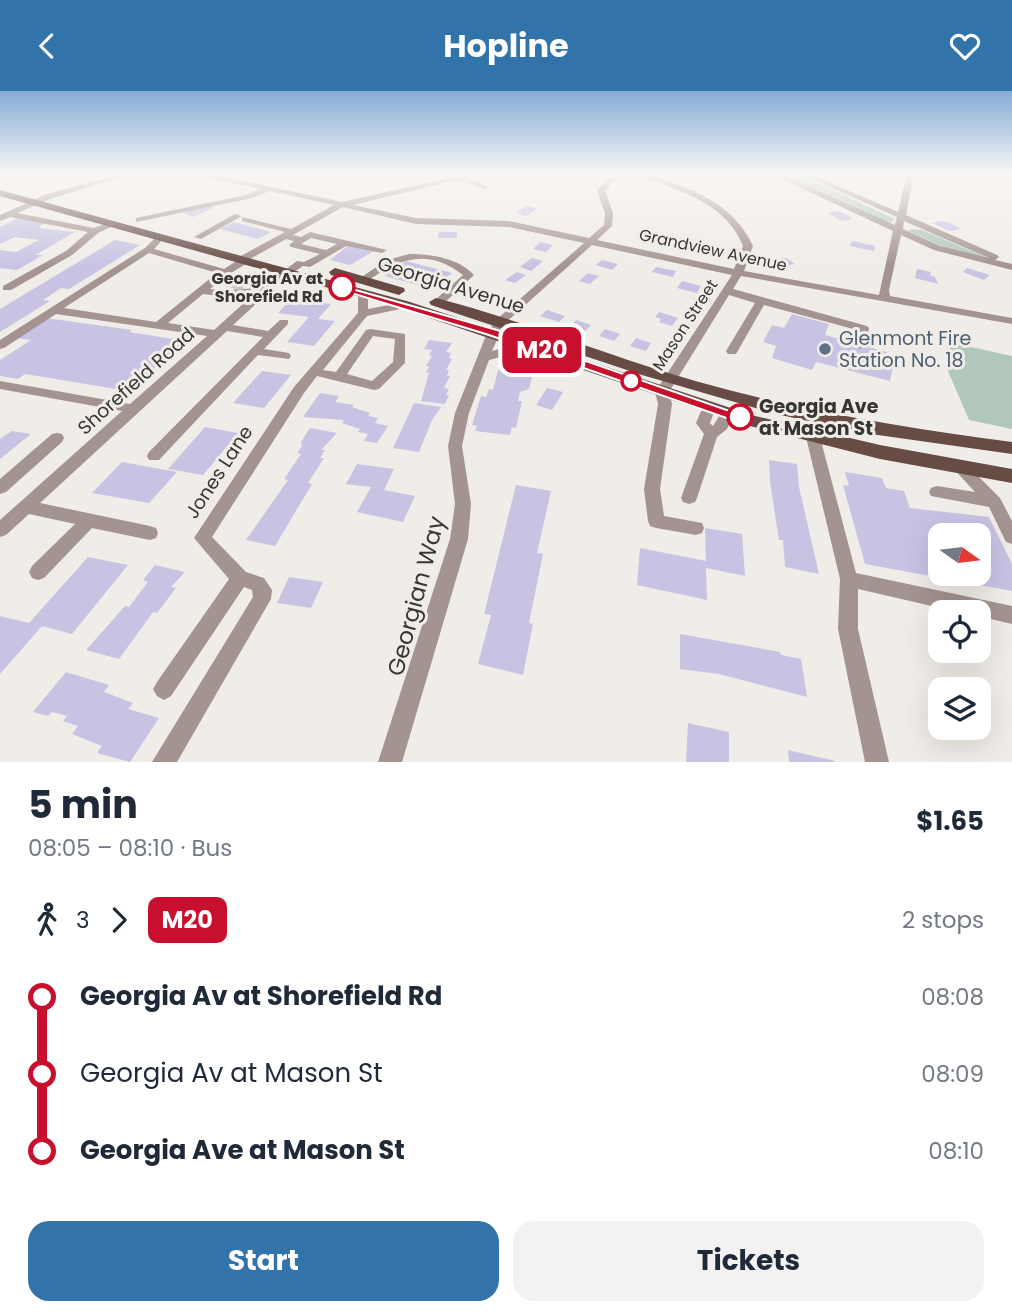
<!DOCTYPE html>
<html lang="en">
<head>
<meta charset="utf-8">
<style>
	:root { --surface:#fff; --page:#f2f2f3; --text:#1f2937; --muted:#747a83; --accent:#3273a9 }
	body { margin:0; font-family:Poppins,sans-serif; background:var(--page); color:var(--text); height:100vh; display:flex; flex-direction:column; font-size:26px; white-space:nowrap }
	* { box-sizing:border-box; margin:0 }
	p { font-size:23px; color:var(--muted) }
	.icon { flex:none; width:38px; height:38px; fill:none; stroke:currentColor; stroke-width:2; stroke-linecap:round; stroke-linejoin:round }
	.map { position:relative; height:671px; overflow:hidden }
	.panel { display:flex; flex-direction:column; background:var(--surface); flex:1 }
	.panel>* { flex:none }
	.badge { padding:0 14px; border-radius:10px; font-size:24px; line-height:46px }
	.needle { width:46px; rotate:104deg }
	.buttons { position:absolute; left:928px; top:432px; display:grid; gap:14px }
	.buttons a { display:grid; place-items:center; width:63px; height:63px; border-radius:14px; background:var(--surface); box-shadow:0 7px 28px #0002; font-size:35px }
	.map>.badge { position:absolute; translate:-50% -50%; box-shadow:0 0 0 4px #fff }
	.legs { display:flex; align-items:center; gap:10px; height:77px; padding:0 28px; font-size:23px }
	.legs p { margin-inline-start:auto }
	.summary { display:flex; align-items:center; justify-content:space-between; height:119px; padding:0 28px }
	h1 { font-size:38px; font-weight:700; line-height:52px }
	.cta { display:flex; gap:14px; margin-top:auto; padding:14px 28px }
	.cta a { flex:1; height:80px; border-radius:21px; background:var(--accent); color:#fff; font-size:28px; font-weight:700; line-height:80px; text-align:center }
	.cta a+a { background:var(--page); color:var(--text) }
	ul { padding:0 28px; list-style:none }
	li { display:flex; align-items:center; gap:24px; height:77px; font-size:26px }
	li i { display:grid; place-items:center; width:10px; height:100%; margin:0 9px; background:currentColor }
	li i::after { content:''; width:18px; height:18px; margin:-9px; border:5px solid; border-radius:50%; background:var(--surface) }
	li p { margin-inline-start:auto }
	li:first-child i { background:linear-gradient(#0000 50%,currentColor 0) }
	li:last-child i { background:linear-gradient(currentColor 50%,#0000 0) }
	header { display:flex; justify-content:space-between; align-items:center; height:91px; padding:0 28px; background:var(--accent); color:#fff; font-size:32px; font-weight:700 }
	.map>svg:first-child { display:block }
	.green { fill:#b1c7bc }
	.building { fill:#c8c3e3; fill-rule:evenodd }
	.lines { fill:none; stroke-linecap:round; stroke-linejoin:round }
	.minor-tunnel { stroke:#cbc8c3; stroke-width:10; stroke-dasharray:10 5; stroke-linecap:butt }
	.minor { fill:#a49490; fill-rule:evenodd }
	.major { fill:#674c46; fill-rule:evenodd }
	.line-1 { fill:#c8102e; stroke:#fff; stroke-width:2 }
	.stop-1-dot { fill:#fff; stroke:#c8102e; stroke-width:3.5 }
	.service-dot { fill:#5c6f8a; stroke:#f0ece7; stroke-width:2.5 }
	.labels { text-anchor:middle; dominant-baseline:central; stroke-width:6; stroke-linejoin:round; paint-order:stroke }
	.far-street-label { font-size:16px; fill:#383634; stroke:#f0ece7 }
	.far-stop-label { font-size:16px; font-weight:bold; fill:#383634; stroke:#f0ece7; text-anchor:end }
	.street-label { font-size:19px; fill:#383634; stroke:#f0ece7 }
	.service-label { font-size:19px; fill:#4e5e75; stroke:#f0ece7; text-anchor:start }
	.stop-label { font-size:19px; font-weight:bold; fill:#383634; stroke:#f0ece7; text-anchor:start }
	.near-street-label { font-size:23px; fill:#383634; stroke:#f0ece7 }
</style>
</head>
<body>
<header><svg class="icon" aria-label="back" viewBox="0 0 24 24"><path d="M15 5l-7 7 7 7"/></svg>Hopline<svg class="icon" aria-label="heart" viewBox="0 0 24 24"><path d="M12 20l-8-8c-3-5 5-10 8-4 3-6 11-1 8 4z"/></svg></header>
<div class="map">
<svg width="1012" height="671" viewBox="0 0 1012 671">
	<rect width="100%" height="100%" fill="#f0ece7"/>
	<path class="green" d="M780 83H799L895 128 891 131 881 129Z
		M911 138 922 139 1000 172 950 159 908 140Z
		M948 251 1012 265V338L969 329 948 280 951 262Z"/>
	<path class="building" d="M206 115 215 116 193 126 183 122Z
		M526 115 537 117 527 125 516 122Z
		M837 120 847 124 853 128 842 130 827 122Z
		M18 127 45 132 38 137 75 141 35 164H43L17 179 0 177V159L16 161 39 149 15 146 0 153V136Z
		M941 130 948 131 961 138 950 140 932 132Z
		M234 131 271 141 258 148 220 138Z
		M439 141H457V147H438Z
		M115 149 140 154 69 198 61 197 43 209 50 210 0 241V218Z
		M852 150 875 155 874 160 850 155Z
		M540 151 553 154 546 161 533 158Z
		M349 154 374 160 350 174 330 169Z
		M532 167 543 170 531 180 520 176Z
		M786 167 795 173 779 176 770 170Z
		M602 169 618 173 612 179 596 174Z
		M406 170 452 182 432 198 385 185Z
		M656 176 676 180 673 186 652 181Z
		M967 177 990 184 984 189 963 181Z
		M917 178 931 181 930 184 935 186 938 193 915 187Z
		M517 181 526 184 515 192 505 189Z
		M588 182 599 185 590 193 579 190Z
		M249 183 253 185V192L243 196V201L234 202V197L225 196 226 188Z
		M682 190 701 195 697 202 677 197Z
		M291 208 331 213 318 228 335 230 314 255 287 251 309 226 278 222Z
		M547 219 565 225 559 231 540 225Z
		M659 221 678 227 672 235 659 231 661 228 655 226Z
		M792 223 829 233 825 244 887 261 886 265 895 267 890 290 816 271 812 279 772 267 776 255 763 251 772 234 784 237Z
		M46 227 132 239 129 241 185 250 128 300 25 283 18 288 0 285V269L31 249 15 247Z
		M576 229 591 234 585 240 571 235Z
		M605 238 620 243 614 250 599 245Z
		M636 247 651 252 646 260 630 255Z
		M429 249 452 252 446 261 451 262 449 267 452 268 446 279H449L447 285H450L444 297 449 298 446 304H449L445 313 421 310 429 282H426L429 276 426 275 432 265 429 264 432 259 424 258Z
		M498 279 527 282 526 286H532L529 298 520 301 518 310H522L516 337 512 336 510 344 475 340 477 335 472 334 481 305 486 306 489 298 493 299Z
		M262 280 291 284 264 317 233 312Z
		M547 297 563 301 552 319 536 314Z
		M320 302 339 305 335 311 354 314 352 316 370 322 368 325 378 327 375 332 388 335 377 352 364 350 368 343 358 341 360 338 342 332 344 329 303 326Z
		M414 312 441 316 432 329 419 361 393 357Z
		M205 336 238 342 203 384 168 378Z
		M310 337 337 342 321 359H325L320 367H324L308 392 312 393 275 455 246 449 288 389 284 388 301 363 297 362 302 355 301 351Z
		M12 340 31 343 0 368V348Z
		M769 369 797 373 799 396 819 483 785 476 783 449H779L770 391Z
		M122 371 177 381 149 412 92 402Z
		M357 373 394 378 384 399 415 405 403 431 357 421 371 396 346 393Z
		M845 381 882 387 886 397 904 400 910 417 989 426 1012 473V500L865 473 843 394 849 395ZM940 444H978V483H940Z
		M516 394 551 400 537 462 543 463 529 532 533 533 523 584 478 573 491 524 484 523Z
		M705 437 742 443 745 485 706 477 707 509 637 494 640 457 706 470Z
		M88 466 128 474 72 543 42 535 0 583V525L29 532Z
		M155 474 185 481 171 496 176 497 157 522 153 521 119 568 86 559 125 515 129 516 148 491 143 489Z
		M289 486 323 491 311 517 277 512Z
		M680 543 780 561 781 564 801 568 807 606 719 583 680 578Z
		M66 581 109 594 104 601 133 612 128 618 159 627 130 671 97 662 102 655 72 643 78 635 63 630 67 625 52 621 48 625 33 621Z
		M688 632 729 641V671H686Z
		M788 659 835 670V671H789Z"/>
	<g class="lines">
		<path class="minor-tunnel" d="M234 199 243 197"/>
		<path class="minor" d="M121 83H131L53 107 17 122 94 137 113 130 117 133 98 142 72 164 11 199H3V195L66 160 88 141 10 126 0 130V124L47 103Z
			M199 83H210L342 111 466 83H476L465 87 487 95V99L457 89 353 114 416 127 509 130 589 147 604 134 605 122 597 100C605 90 612 83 625 83L612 92 605 100 613 122 612 135 597 149 734 178 743 155C730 122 700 107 667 95 657 91 645 88 636 83H646C689 96 733 111 753 155L744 180 879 204 893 140 771 83H780L895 134 897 126 801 83H810L898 121 907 83H914L906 124 997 164 999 166 995 169 1012 173V179L934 159 901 144 889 199 890 205 1012 227V233L741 185 733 198 867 235 869 237 866 254 860 258 854 254 857 239 764 214 736 263H728L726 260 755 212 729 204 669 301 672 313 660 398 664 425 702 432 704 437 702 442 696 444 656 437 650 435 648 430 644 398 658 313 655 301 732 184 592 154 504 233 492 260 528 250 534 254 532 257 489 269 469 322 462 355 471 413 468 448 402 671H378L450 448 455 413 448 355 455 322 487 242 496 229 584 152 509 136 416 133 343 116 293 144 301 146 310 141 387 159 382 162 346 155 310 176 303 175 282 189 233 234 268 240 280 229H288V233L264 258 289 262 291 265 289 268 258 264 159 369H149L147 365 149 361 263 246 227 240 40 412 150 435 156 437 158 442 156 447 150 449 92 437 44 487 38 489 32 487 29 481 32 475 75 433 29 423 6 444 0 446V429L122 320 0 298V290L130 313 207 245 56 223 4 257 0 258V249L145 157 158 144 165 146 154 158 224 178 238 169 239 166 285 141 242 130V126L291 138 334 114 270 100 248 108 136 131V127L246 104 261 98 199 85ZM904 130 989 167 940 155 903 138ZM311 147 337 153 326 159 301 153ZM286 148 294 150 289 154 291 156 320 163 304 171 297 170 262 196 227 200 210 198 226 185 249 171 250 168ZM149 162 217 182 156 231 64 217ZM203 203 227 206 254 203 214 239 168 232Z
			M235 123 242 125 201 148 194 146Z
			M409 163C432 163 458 167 474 184L442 214H434V210L463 184C427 156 398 168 366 191L357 189 387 169Z
			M363 199 368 202V218L405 211 410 214 405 217 367 225 323 279 336 281 366 239 370 238 405 243V272L379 298 374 299 317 285 304 302 212 446 246 481 264 487 272 499 271 508 177 671H152L253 506 252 499 244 496 171 605 164 609 157 605 153 598 157 591 229 488 194 447 294 296 358 222V202ZM373 245 395 248 393 271 372 290 347 283Z
			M709 312 716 316 710 332 713 335 722 320 727 318 734 323 727 338 717 346 697 407 695 411 689 413 683 411 681 407 704 343 696 332 704 313Z
			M813 341 820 346 856 482 1012 515V533L978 525V522H962L858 498V538L889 671H865L838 538 840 488 806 346Z
			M57 342 62 343 64 347 62 351 6 401 0 403V388L52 343Z
			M960 370 965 372 1000 407 1012 430V453L1006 451 989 416 931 405 929 401 931 397 937 395 975 401 952 376 955 372Z"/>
		<path class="major" d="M0 99 410 211 755 325 880 354 1012 378V392L880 368 746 334 400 217 0 105Z
			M335 177 404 197 405 200 399 204 331 184 329 181Z
			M436 207C525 230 611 266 699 291 802 320 906 337 1012 351V363L864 342 776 323 642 284 431 214 429 211Z"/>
	</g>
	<linearGradient id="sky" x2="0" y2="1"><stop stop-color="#84acd6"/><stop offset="0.47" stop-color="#f8f6f4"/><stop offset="1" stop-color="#f8f6f4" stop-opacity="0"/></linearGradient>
	<rect width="1012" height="176" fill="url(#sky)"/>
	<path class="line-1" d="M338 194 497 239 747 326 745 330H735L489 244 338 198Z"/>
	<g class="stop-1-dot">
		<circle cx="342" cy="196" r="12"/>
		<circle cx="631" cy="290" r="9"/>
		<circle cx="740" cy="326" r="12"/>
	</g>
	<circle class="service-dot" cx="825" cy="258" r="7"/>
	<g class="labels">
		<g class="far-street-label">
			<text transform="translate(713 159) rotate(12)">Grandview Avenue</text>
			<text transform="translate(685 234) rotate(-57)">Mason Street</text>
		</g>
		<g class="far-stop-label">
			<text x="323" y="187">Georgia Av at<tspan x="323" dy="18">Shorefield Rd</tspan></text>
		</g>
		<g class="street-label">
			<text transform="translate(451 194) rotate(17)">Georgia Avenue</text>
			<text transform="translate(136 290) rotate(-42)">Shorefield Road</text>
			<text transform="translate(219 381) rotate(-57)">Jones Lane</text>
		</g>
		<g class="service-label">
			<text x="839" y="247">Glenmont Fire<tspan x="839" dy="22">Station No. 18</tspan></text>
		</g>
		<g class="stop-label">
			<text x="759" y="315">Georgia Ave<tspan x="759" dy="22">at Mason St</tspan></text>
		</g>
		<g class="near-street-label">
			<text transform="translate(416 505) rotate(-75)">Georgian Way</text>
		</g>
	</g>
</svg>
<div class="buttons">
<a><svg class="needle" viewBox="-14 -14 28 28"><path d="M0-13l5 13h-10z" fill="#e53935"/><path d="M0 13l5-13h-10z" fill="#747a83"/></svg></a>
<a><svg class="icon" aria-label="locate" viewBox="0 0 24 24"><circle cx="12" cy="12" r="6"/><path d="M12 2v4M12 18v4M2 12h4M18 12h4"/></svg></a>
<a><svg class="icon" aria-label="layers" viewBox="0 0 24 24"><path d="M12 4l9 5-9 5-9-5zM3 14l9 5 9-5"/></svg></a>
</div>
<b class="badge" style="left:542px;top:259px;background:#c8102e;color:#fff">M20</b>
</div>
<section class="panel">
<div class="summary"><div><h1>5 min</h1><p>08:05 – 08:10 · Bus</p></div><b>$1.65</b></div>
<div class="legs"><svg class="icon" aria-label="walk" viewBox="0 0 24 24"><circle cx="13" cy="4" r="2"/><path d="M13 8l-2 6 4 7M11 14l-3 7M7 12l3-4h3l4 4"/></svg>3<svg class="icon" aria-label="forward" viewBox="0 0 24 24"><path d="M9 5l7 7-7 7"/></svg><b class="badge" style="background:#c8102e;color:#fff">M20</b><p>2 stops</p></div>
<ul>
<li><i style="color:#c8102e"></i><b>Georgia Av at Shorefield Rd</b><p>08:08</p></li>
<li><i style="color:#c8102e"></i><span>Georgia Av at Mason St</span><p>08:09</p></li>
<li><i style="color:#c8102e"></i><b>Georgia Ave at Mason St</b><p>08:10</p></li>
</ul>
<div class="cta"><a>Start</a><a>Tickets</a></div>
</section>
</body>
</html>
